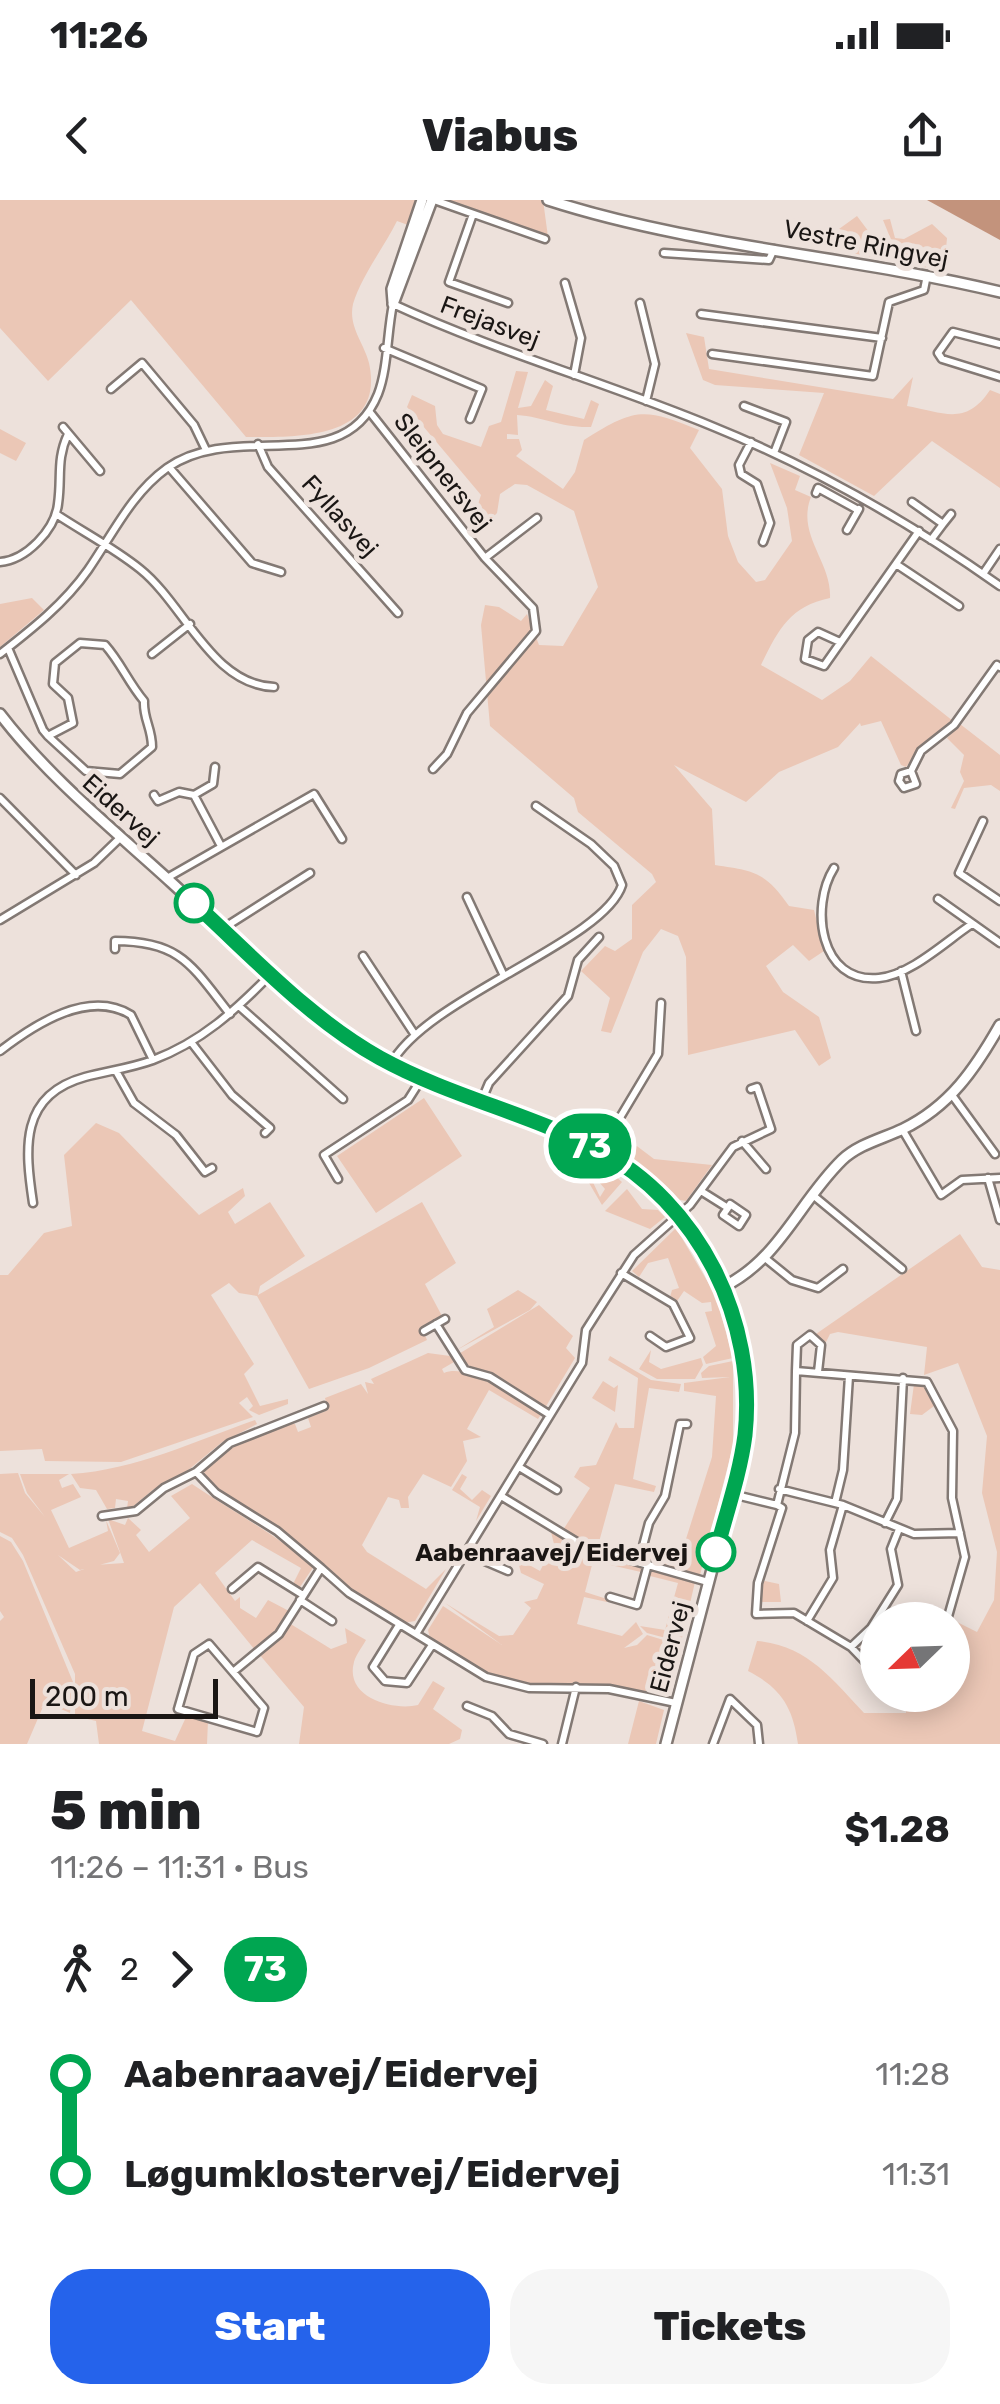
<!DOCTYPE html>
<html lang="en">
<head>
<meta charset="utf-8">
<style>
	:root { --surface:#fff; --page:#f6f6f6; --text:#202124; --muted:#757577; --accent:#2563eb }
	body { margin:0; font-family:Rubik,sans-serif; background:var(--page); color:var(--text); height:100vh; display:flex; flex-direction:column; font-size:38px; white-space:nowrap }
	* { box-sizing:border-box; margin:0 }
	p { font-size:32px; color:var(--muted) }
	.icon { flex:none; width:55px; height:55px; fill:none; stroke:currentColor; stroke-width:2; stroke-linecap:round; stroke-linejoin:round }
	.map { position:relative; height:1544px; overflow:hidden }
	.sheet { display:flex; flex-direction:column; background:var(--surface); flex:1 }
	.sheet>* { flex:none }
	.badge { padding:0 20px; border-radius:32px; font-size:35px; line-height:65px }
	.needle { width:65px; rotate:247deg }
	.fabs { position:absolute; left:860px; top:1402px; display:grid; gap:20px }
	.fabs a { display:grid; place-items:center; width:110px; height:110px; border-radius:50%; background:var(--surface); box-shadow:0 5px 25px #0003; font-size:50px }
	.scale { position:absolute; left:30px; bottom:25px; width:188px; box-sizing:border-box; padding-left:10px; border:5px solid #1a1614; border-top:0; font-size:28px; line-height:35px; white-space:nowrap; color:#1a1614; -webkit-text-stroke:8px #ede1db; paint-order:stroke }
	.map>.badge { position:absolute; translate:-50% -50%; box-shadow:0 0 0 5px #fff }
	.legs { display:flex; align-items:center; gap:15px; height:110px; padding:0 50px; font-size:32px }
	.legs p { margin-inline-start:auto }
	.overview { display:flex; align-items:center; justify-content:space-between; height:170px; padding:0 50px }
	h1 { font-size:55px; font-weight:800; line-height:75px }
	.primary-button { display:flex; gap:20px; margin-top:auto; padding:20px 50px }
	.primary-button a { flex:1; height:115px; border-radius:40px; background:var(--accent); color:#fff; font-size:40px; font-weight:800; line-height:115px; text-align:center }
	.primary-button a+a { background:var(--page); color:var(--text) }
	ul { padding:0 50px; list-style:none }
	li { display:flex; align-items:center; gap:35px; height:100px; font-size:38px }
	li i { display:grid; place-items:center; width:15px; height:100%; margin:0 12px; background:currentColor }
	li i::after { content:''; width:25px; height:25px; margin:-12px; border:8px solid; border-radius:50%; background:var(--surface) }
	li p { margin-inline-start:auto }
	li:first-child i { background:linear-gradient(#0000 50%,currentColor 0) }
	li:last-child i { background:linear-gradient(currentColor 50%,#0000 0) }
	.status { display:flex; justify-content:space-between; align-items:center; height:70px; padding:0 50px; background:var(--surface); direction:ltr }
	.status svg { height:28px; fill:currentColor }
	header { display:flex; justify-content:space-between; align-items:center; height:130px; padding:0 50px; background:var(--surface); font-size:45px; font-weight:800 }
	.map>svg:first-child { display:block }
	.green { fill:#ebc7b6 }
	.water { fill:#c3937c }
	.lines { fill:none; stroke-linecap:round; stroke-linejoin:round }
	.street-casing { stroke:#837974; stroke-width:11 }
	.secondary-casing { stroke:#837974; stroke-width:14 }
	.street { stroke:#fff; stroke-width:6 }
	.secondary { stroke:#fff; stroke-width:9 }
	.line-1-casing { stroke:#fff; stroke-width:22 }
	.line-1 { stroke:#00a651; stroke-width:15 }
	.stop-1-dot { fill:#fff; stroke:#00a651; stroke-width:5 }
	.labels { text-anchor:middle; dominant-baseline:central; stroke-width:10; stroke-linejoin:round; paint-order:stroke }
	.street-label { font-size:25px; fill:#1a1614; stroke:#ede1db }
	.stop-label { font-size:25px; font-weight:bold; fill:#1a1614; stroke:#ede1db; text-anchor:end }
</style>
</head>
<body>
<div class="status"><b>11:26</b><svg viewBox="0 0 49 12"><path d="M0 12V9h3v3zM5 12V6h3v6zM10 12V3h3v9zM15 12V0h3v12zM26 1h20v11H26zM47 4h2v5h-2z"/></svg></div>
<header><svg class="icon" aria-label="back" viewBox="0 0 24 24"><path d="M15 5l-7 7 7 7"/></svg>Viabus<svg class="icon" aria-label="share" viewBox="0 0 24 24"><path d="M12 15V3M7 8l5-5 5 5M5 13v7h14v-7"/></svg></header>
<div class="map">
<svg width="1000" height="1544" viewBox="0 0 1000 1544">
	<rect width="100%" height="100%" fill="#ede1db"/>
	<path class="green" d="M0 0H416L408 25 397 21C384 47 361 77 353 104 348 127 364 143 369 163 386 241 294 237 246 237L131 100 48 181 0 128Z
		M543 0 548 37 439 1V0Z
		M857 16 890 60 851 53 854 39 839 29Z
		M890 19 895 38 904 39 932 24 947 38 944 71 900 62 883 20Z
		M686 133 704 137 709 169 893 199 913 177 907 206C945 213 966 226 990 190L1000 194V288L932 241 874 296 799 255 824 193 715 185 703 180Z
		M516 171 528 172 518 208 531 206 545 180 553 186 546 210 584 219 591 200 599 204 591 227C561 228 545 217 517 215L518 235 507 234V239H519L522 250 516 256 563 289 575 272 584 240C636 207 644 208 699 230L690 248 722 289 728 336 738 362 756 382 765 380 792 341 787 308 770 263 800 276 795 290 811 297C796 335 832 362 830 398 790 406 778 430 761 465L822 500 850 481 871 456 953 521 926 542 906 567 901 565 881 521 861 526 860 523 838 547 779 572 746 602 674 565 712 609 715 665C755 671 765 672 789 706L814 710 824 751 809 761 793 745 766 766 783 792 819 817 831 858 819 866 795 830 688 855 686 757 678 736 661 729 643 752 611 833 601 831 610 798 581 771 605 746 615 751 632 739V705L656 682 652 674 578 612 574 598 490 526 481 425 485 405 499 407 521 421 527 414 539 445 563 446 598 387 574 311 527 285 515 284 500 294 497 313 484 326 473 320 481 295 407 207 412 195 435 206 437 225 443 234 481 247 489 226 501 222Z
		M0 229 26 243 16 261 0 253Z
		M32 398 44 410 0 447V404Z
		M960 524 1000 555V591L991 585 964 588 955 609 951 608 964 581 960 572 964 555 947 538Z
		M424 898 462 956 376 1013 337 956Z
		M96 923 119 933 199 1015 243 988 245 996 228 1012 235 1024 270 1002 305 1056 260 1086 258 1095 422 1002 456 1063 425 1084 442 1116 422 1128 427 1140 369 1168 309 1189 257 1096 239 1093 229 1083 211 1095 254 1164 244 1174 260 1206 288 1199V1204L259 1215 249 1210 253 1206 247 1197 239 1203 253 1217 121 1262 45 1261 42 1249 0 1251V1075H8L44 1033 72 1026 64 955Z
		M617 931 654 959 712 965 686 1001 680 1000 610 944Z
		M569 949 591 957 589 974 600 997 605 989 593 975 596 960 622 982 602 1005Z
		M627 989 642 1009 658 1010 665 1017 650 1029 605 1011Z
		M676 1028 716 1096 733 1158 706 1164 703 1157 716 1146 705 1112 712 1111 711 1102 702 1103 684 1091 675 1104 670 1097 672 1090 679 1088 668 1058 648 1063 639 1077 632 1071Z
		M960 1034 982 1067 1000 1070V1544H798C793 1507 781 1488 748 1471L757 1441C807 1445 832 1479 864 1513H906L905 1495H952L953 1460 966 1445 953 1430V1420L977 1432 994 1400 997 1352 982 1293 987 1236 958 1163 924 1175 927 1147 838 1132 830 1134 825 1144 816 1134Z
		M518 1090 537 1102 530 1110 455 1151 494 1127 487 1109Z
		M539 1105 573 1136 566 1148 575 1158 545 1208C522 1194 469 1171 457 1155Z
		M651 1150 649 1162 661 1169 701 1158 703 1165 695 1179H657L639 1169Z
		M428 1153 450 1156 454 1162 442 1169 444 1173C469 1162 519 1199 542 1213L538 1219 489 1190 467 1229 481 1237 463 1241 467 1261 451 1287 423 1274 408 1297 409 1308H401L399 1300 388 1297 362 1345 367 1352 426 1389 446 1369 415 1421 404 1423 353 1392 276 1326 218 1291 203 1271C224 1245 262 1224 295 1224L298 1232 311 1227 308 1218 328 1210 325 1198 361 1184 368 1194 365 1182 374 1184 371 1179Z
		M610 1156 651 1180 681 1184 679 1192 649 1188 633 1279 656 1286 654 1292 615 1284 599 1342 638 1355 635 1358 587 1345 563 1330 590 1288 574 1277 580 1267 596 1265 616 1222 619 1228H634L638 1178 608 1160Z
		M733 1161V1246L700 1375 644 1361 643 1352 679 1361 712 1257 716 1196 684 1191V1183L730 1177 702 1178 701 1173 709 1166Z
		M603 1181 614 1188 618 1185 615 1212 592 1198Z
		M914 1184 923 1185 934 1206 922 1215 910 1214Z
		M255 1220 257 1224 221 1243 181 1276 154 1289 131 1308 127 1309 128 1301 116 1299 115 1308 107 1309 96 1290 80 1288 71 1274C135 1270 195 1241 255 1220Z
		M18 1273 25 1293 45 1317 27 1293 20 1274H69L59 1280 62 1288 73 1284 81 1297 51 1310 69 1348 108 1331 106 1320 120 1353 114 1361 80 1370 58 1355 76 1372 95 1365 124 1363 108 1319 125 1325 128 1318 141 1330 136 1335 149 1352 190 1318 171 1296 192 1284C233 1312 275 1334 314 1366L298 1390 293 1384 301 1368 252 1340 215 1373 235 1401 240 1397V1408L256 1418 268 1400 289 1411 275 1433 255 1450 200 1383 174 1407 142 1531 175 1541 187 1515 208 1521 207 1544H99L96 1521 75 1516V1474L23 1355 12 1338 0 1332V1274Z
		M462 1274 467 1277 460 1289 472 1300 482 1290 491 1296 476 1321 480 1307 452 1290Z
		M551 1332 583 1351 642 1367 641 1372 593 1361 585 1392 607 1399V1402L584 1397 577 1424 622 1436 636 1422 643 1434 624 1448 637 1445 647 1435 680 1445 667 1498 603 1486H534L501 1480 430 1439 428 1430 443 1406 502 1445 445 1403 499 1436 513 1435 531 1408 524 1402 537 1399 544 1384 521 1373 519 1365 522 1361 540 1371 554 1344Z
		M0 1336 11 1342 23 1361 73 1482 70 1513 45 1502 27 1544H0V1421L4 1417 0 1411Z
		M648 1369 695 1382 681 1442 647 1433 640 1426 665 1430 678 1383 646 1375Z
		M765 1381 779 1384 781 1402H758L759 1384Z
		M289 1423 331 1449 347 1443 345 1428 366 1440C362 1447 356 1455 354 1462 344 1498 394 1511 418 1505L433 1481 445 1488 433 1509 462 1530 460 1539 449 1544H299L304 1507 259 1454 281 1438Z
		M639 1501 664 1510 656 1544H628Z"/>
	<path class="water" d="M927 0H1000V40Z"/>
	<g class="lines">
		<g class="street-casing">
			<path id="street" d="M434 0 545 39
				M473 14 449 82 508 103
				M664 53 769 60 774 49
				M565 83 581 138 574 175
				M640 103 655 164 646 201
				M701 114 882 138
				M1000 144 953 132 938 153 942 159 1000 177
				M384 148 482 189 470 219
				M712 154 873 176 889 102 924 90 927 75
				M111 189 142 163 194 225 206 250
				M744 206 786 222 774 253
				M369 211 485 358 533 408 536 431 467 513 447 554 433 569
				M63 227 100 271
				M751 242 739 265 741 274 757 284 770 323 763 342
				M258 244 268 267 398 413
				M169 267 252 363 281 372
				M816 293 818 288 858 310
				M912 302 943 324 931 340
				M56 314C83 332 114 348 140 369 184 404 212 485 274 487
				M943 324 951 314
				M847 330 859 309
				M485 358 537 318
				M0 362C26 360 55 330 58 304 62 277 56 260 68 234
				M896 364 959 406
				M983 374 1000 349
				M840 442 818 432 808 440 805 459 824 466 919 331
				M8 448 43 530 48 536 86 571 120 574 152 547C152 528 143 519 144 501 128 482 121 463 105 445L80 443 55 463 53 484 68 498 73 523 48 536
				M0 454C32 429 64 404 88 370 113 334 131 294 167 268 237 219 343 281 378 194 388 168 387 133 393 104 497 152 608 183 714 227 815 268 911 323 1000 386
				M152 454 190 424
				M911 571 916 584 904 588 899 581 901 574 911 571 921 551 954 525 997 465 1000 467
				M154 595 158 601 179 592 194 595 221 646
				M194 595 213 584 215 567
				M0 598 76 675
				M983 621 959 673 1000 701
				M834 668C810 706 819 784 879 778 911 775 946 741 972 724
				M167 678 314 594 342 639
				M467 697 504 776
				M938 699 1000 743
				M0 720 94 663 121 637
				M222 729 310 673
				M115 749V741C181 741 192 766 230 814
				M363 756 415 835
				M901 771 916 831
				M240 807 343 899
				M191 842 232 895 270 928 265 933
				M0 851C35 824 89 789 131 815L153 860
				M391 864C427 797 604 742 622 685L614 666 591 644 536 606
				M116 871 134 903 176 935 205 972 212 968
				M952 895 995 954
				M481 902 489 883 568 796 578 760 599 737
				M902 929 941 995 962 980 1000 978
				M742 941 766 969
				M600 951 658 854 661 803
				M988 978 1000 1020
				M338 979 324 955 408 900 422 878
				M701 991 728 1008 723 1015 739 1026 746 1015 730 1004 728 1008
				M814 996 902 1069
				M33 1003C25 949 19 895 85 877 108 871 131 868 153 860 201 842 236 810 271 774
				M765 1058 792 1080 818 1088 843 1069
				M621 1073 673 1104 690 1138 666 1147 650 1136
				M436 1124 465 1170 490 1177 550 1215
				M424 1131 445 1119
				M796 1171 797 1145 810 1135 821 1145 818 1172
				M519 1267 557 1290
				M196 1272 216 1293 277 1331 321 1368
				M779 1289 843 1305 914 1334 960 1333
				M732 1294 777 1305
				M501 1296 585 1347 708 1382
				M835 1303 843 1270 849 1176
				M102 1316 136 1311 164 1288 196 1272 230 1243 324 1206
				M885 1323 897 1299 903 1178
				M466 1353 508 1371
				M639 1361 649 1323 665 1296 680 1224H687
				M232 1389 258 1367 303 1395
				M610 1397 637 1405 648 1364
				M300 1400 332 1421
				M807 1421 833 1378 830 1350 843 1305
				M399 1425 373 1467 385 1481 407 1483 432 1445
				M416 1434 582 1163 586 1130 634 1055 690 1005 733 947 771 929 757 887 751 889
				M851 1447 871 1428 898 1385 891 1349 899 1329
				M233 1472 209 1444 194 1454 178 1509 257 1532 264 1508 233 1472 279 1434 321 1368 349 1393 486 1477 529 1488 609 1489 676 1503
				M878 1475 851 1447 794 1413 756 1414 758 1383 782 1308 777 1305 795 1233 796 1171 927 1182 953 1231 952 1298 965 1357 947 1420
				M467 1506 492 1516 509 1534 543 1544
				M562 1544 576 1487
				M713 1544 730 1499 757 1525 759 1544"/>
		</g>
		<g class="secondary-casing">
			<path id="secondary" d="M548 0C694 47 851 56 1000 92
				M393 102 392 89 422 0
				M393 104 432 0
				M0 514C49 578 113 629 172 683 231 737 288 798 354 842 428 892 518 909 596 949 710 1007 764 1140 740 1263L666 1544
				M723 1087C779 1060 799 1002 842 960 859 944 882 939 903 929 950 906 975 869 1000 825"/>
		</g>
		<use href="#street" class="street"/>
		<use href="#secondary" class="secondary"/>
	</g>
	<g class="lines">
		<g class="line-1-casing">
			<path id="line-1" d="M194 703C253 757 310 819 380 858 449 896 527 913 597 949 700 1003 757 1121 745 1235 740 1274 726 1314 716 1352"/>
		</g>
		<use href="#line-1" class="line-1"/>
	</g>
	<g class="stop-1-dot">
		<circle cx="194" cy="703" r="18"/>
		<circle cx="716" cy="1352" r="18"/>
	</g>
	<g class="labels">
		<g class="street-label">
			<text transform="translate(866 44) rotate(11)">Vestre Ringvej</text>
			<text transform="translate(490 122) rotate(21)">Frejasvej</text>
			<text transform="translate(443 272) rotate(52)">Sleipnersvej</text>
			<text transform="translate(340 316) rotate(48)">Fyllasvej</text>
			<text transform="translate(121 610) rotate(42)">Eidervej</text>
			<text transform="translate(670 1447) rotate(-75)">Eidervej</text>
		</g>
		<g class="stop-label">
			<text x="688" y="1352">Aabenraavej/Eidervej</text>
		</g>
	</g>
</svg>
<div class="fabs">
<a><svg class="needle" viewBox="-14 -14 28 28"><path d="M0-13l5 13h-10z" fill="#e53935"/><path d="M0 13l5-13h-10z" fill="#757577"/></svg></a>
</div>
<div class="scale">200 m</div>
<b class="badge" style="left:590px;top:946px;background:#00a651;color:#fff">73</b>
</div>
<section class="sheet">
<div class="overview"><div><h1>5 min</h1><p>11:26 – 11:31 · Bus</p></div><b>$1.28</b></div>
<div class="legs"><svg class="icon" aria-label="walk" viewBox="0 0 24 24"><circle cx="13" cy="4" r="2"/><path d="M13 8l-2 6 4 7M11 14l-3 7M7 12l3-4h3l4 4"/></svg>2<svg class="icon" aria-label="forward" viewBox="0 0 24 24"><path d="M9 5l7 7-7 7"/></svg><b class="badge" style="background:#00a651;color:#fff">73</b></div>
<ul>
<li><i style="color:#00a651"></i><b>Aabenraavej/Eidervej</b><p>11:28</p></li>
<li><i style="color:#00a651"></i><b>Løgumklostervej/Eidervej</b><p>11:31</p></li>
</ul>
<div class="primary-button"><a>Start</a><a>Tickets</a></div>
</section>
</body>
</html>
